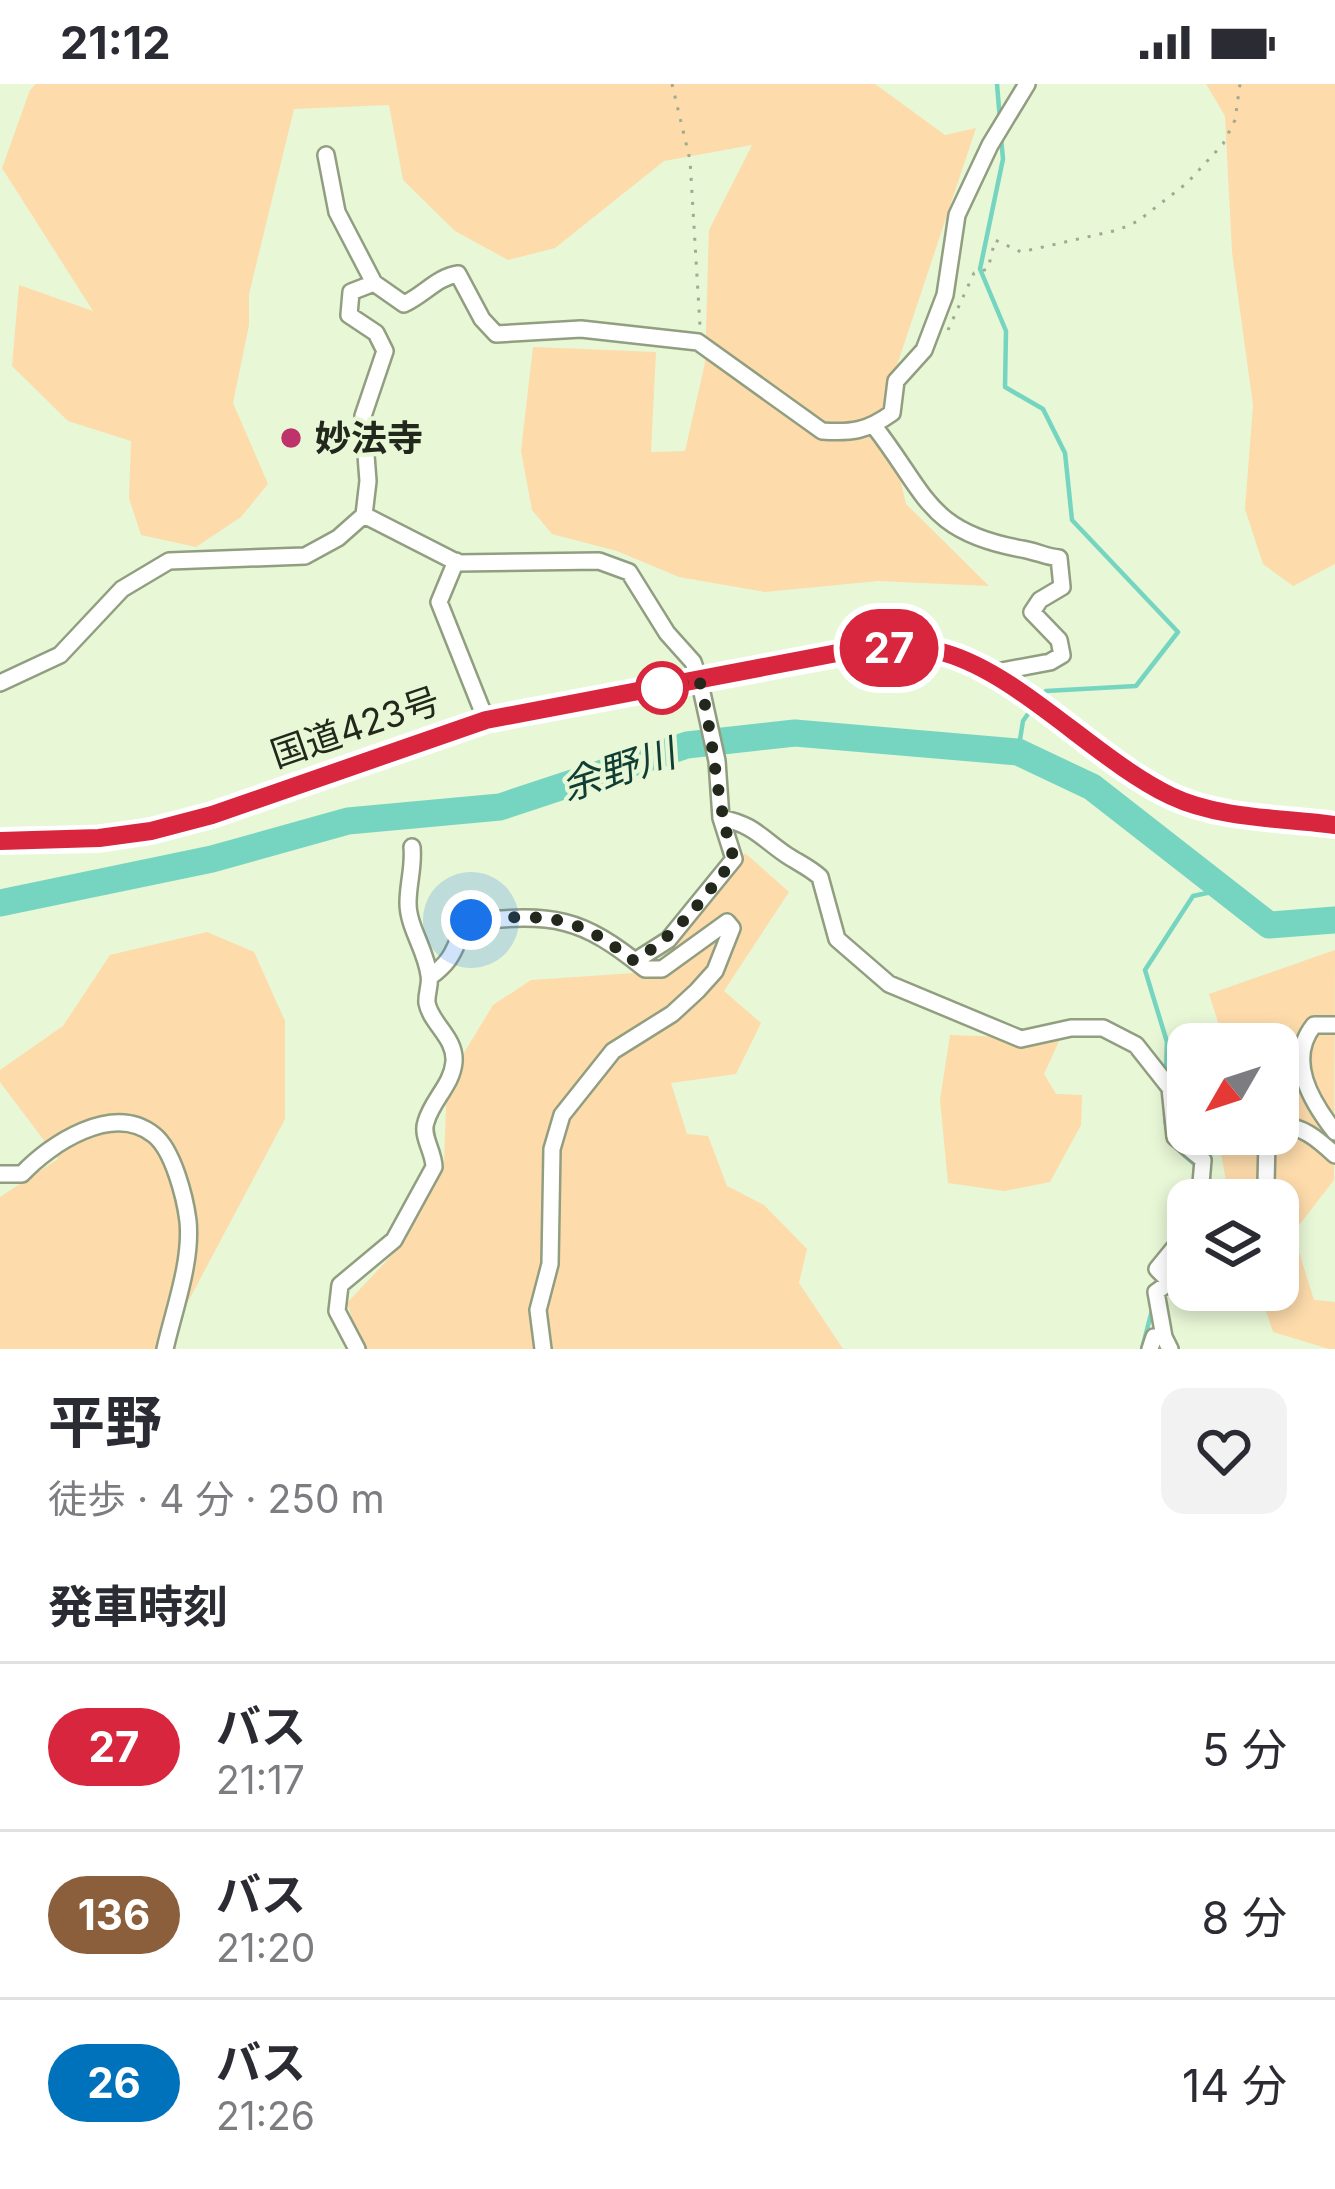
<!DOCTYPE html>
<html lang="ja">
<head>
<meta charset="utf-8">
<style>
	:root { --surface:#fff; --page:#f2f2f3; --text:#2b2b33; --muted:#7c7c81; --line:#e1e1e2 }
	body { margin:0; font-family:Inter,"Noto Sans JP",sans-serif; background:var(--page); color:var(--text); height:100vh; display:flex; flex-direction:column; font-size:45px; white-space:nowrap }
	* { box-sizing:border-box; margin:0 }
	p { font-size:39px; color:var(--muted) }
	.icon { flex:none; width:66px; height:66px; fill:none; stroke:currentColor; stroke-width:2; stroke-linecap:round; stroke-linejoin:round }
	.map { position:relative; height:1265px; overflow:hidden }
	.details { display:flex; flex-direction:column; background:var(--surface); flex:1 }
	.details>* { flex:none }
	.badge { padding:0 24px; border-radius:39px; font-size:42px; line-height:78px }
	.needle { width:78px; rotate:231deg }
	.buttons { position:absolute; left:1167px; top:939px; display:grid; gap:24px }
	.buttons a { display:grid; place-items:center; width:132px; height:132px; border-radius:24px; background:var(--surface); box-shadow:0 6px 18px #0003; font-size:60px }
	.you { position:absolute; width:60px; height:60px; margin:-30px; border:9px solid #fff; border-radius:50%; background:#1a73e8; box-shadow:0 0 0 18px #1a73e833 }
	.map>.badge { position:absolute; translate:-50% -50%; box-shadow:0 0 0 6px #fff }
	h2 { padding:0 48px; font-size:45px; line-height:108px }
	.round { display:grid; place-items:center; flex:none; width:126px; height:126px; border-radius:24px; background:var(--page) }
	.overview { display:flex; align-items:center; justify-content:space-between; height:204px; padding:0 48px }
	h1 { font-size:57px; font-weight:700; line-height:90px }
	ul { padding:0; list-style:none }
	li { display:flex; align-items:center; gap:36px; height:168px; padding:0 48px; border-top:3px solid var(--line) }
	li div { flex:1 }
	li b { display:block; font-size:45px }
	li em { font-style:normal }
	li .badge { min-width:132px; font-weight:700; text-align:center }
	.status { display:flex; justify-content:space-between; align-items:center; height:84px; padding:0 60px; background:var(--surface); direction:ltr }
	.status svg { height:33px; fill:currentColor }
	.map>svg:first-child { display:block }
	.green { fill:#fddbab }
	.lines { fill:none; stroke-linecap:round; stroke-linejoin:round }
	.stream { stroke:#76d5c0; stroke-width:4.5 }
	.river { stroke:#76d5c0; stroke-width:27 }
	.minor-casing { stroke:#919e80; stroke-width:20 }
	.trunk-casing { stroke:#fff; stroke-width:28 }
	.path { stroke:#9faa91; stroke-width:3; stroke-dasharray:3 9; stroke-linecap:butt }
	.minor { stroke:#fff; stroke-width:15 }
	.trunk { stroke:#6cc28a; stroke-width:24 }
	.line-casing { stroke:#fff; stroke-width:27 }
	.line { stroke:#d7263d; stroke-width:18 }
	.walk { stroke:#23281c; stroke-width:12; stroke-dasharray:0 21.6 }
	.poi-dot { fill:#be336b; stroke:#e8f7d6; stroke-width:4.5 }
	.stop-dot { fill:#fff; stroke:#d7263d; stroke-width:6 }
	.labels { text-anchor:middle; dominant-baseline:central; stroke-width:9; stroke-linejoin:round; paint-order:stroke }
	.poi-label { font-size:36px; font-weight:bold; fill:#23281c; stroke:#e8f7d6; text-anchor:start }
	.street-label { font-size:36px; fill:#23281c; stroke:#e8f7d6 }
	.water-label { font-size:39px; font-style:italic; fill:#103d34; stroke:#e8f7d6 }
</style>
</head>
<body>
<div class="status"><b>21:12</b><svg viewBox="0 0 49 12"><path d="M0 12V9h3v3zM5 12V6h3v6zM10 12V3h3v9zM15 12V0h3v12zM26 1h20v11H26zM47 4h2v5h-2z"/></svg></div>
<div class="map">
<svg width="1335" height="1265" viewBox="0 0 1335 1265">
	<rect width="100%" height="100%" fill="#e8f7d6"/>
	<path class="green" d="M36 0H875L945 51 976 44 883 323 906 420 989 502 878 497 765 508 679 493 617 467 552 450 532 426 521 367 533 263 656 268 651 368 685 367 705 279 709 146 752 61 664 77 555 164 508 176 455 147 403 96 389 21 294 25 249 210V241L233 319 268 400 241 433 196 463 141 451 129 414 131 357 68 337 12 282 19 201 93 227 2 84 30 6Z
		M1206 0H1335V480L1293 502 1263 480 1245 425 1253 321 1232 168 1225 32Z
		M745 769 789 808 724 907 761 939 736 990 671 999 687 1050 708 1052 727 1102 764 1121 807 1165 799 1199 843 1265H362L347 1219 405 1157 444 1078 447 997 493 921 531 896 650 888Z
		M207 848 254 868 285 937V1035L173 1246 174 1265H0V1113L58 1075 0 998V986L63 942 110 871Z
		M1335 866 1334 1096 1293 1149 1314 1216 1335 1218V1265H1329L1273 1248 1259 1206H1278V1116H1222L1228 1108 1220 1064 1233 1050H1278V960H1225L1209 910Z
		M950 951 1060 955 1044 990 1056 1010 1082 1011 1081 1041 1050 1098 1004 1107 948 1099 940 1016Z"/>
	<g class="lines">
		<path class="stream" d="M997 0 1000 36
			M1001 54 1003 75 980 185 1006 247 1005 303 1043 325 1065 369 1072 436 1178 548 1136 602 1046 607 1040 614
			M1018 668 1023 637 1030 627
			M1166 988 1167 958 1145 886 1193 812 1221 806
			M1165 1029C1165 1056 1177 1066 1197 1082
			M1206 1089 1218 1111 1216 1116
			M1167 1189 1188 1165
			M1142 1265 1152 1226"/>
		<path class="river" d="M0 819 212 775 348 737 500 723 687 661 795 649 1018 668 1092 703 1269 841 1335 836"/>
		<g class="minor-casing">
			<path id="minor" d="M326 71 337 128 374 199 404 220C424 211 437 193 458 190L482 235 496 250 581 245 698 258 822 347C852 349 867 347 892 329L896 297 924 266 945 211 957 131 990 61 1027 0
				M874 342C927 410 927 448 1022 465 1035 467 1047 473 1059 474L1062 503 1040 516 1032 528 1059 556 1062 571 1050 578 991 589
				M364 431 458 479 599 477 629 488 667 549 693 578 699 595 717 677 721 734 734 775 668 856 635 877
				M456 477 439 518 486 636
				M0 599 60 571 122 505 169 477 305 472 338 454 364 431 368 397 363 332 385 267 376 249 349 231 351 208 374 199
				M721 734C755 741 761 754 788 772 799 779 810 784 820 793L837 855 889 900 1021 955 1071 944H1103L1136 961 1170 1004 1175 1053 1203 1076 1201 1099 1208 1116
				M430 893C461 870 451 859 471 837 554 830 580 832 645 885H662L727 838 732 844 715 887 697 907 672 930 613 967 562 1031 552 1065 550 1180 538 1226 543 1265
				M1335 941H1314C1286 976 1311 1017 1335 1048
				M1278 1043C1299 1038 1320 1057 1335 1071
				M0 1090H22C50 1060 113 1018 154 1051 173 1066 185 1113 188 1137 192 1178 174 1225 165 1265
				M1259 1116 1266 1100 1267 1055 1271 1050
				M1169 1197 1157 1185 1188 1147
				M357 1265 337 1227 340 1201 394 1156 434 1083C434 1068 421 1052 426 1038 432 1016 452 1001 454 978 456 954 431 940 427 919 426 910 431 900 429 891 426 866 408 843 408 819 408 799 414 783 412 763
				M1150 1265 1154 1253H1164
				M1170 1265 1164 1253 1156 1208 1188 1185"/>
		</g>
		<g class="trunk-casing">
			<path id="trunk" d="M0 757 99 755 151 747 212 731 486 636 853 567C883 565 915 560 945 569 1024 592 1095 676 1171 712 1219 735 1283 734 1335 741"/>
		</g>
		<path class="path" d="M672 0 690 76 700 242
			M948 246 974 189 988 185 995 156 1021 168 1118 146 1138 137 1187 99 1223 60 1235 36 1240 0"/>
		<use href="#minor" class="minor"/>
		<use href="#trunk" class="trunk"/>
	</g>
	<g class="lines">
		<g class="line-casing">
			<path id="line" d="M0 757 99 754 151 747 212 731 486 636 853 566C883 565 915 560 945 569 1021 591 1096 676 1171 712 1219 735 1283 734 1335 741"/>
		</g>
		<use href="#line" class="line"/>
		<path class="walk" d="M471 836C546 830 573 829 634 877 679 849 702 816 734 775 715 717 715 655 699 595L662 604"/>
	</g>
	<circle class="poi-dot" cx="291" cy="354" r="12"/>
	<circle class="stop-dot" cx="662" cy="604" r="24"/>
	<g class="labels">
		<g class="poi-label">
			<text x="315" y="354">妙法寺</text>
		</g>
		<g class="street-label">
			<text transform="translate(355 643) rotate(-19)">国道423号</text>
		</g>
		<g class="water-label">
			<text transform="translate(618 685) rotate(-18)">余野川</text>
		</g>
	</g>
</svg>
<div class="buttons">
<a><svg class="needle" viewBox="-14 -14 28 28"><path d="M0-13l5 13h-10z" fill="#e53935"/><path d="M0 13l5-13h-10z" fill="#7c7c81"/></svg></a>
<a><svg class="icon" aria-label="layers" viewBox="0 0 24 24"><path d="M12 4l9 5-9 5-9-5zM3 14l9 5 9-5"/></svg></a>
</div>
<div class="you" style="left:471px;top:836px"></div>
<b class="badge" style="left:889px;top:564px;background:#d7263d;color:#fff">27</b>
</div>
<section class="details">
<div class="overview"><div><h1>平野</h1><p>徒歩 · 4 分 · 250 m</p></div><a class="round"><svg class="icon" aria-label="heart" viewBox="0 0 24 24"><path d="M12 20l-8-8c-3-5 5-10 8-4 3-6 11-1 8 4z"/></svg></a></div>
<h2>発車時刻</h2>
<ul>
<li><span class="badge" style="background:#d7263d;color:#fff">27</span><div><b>バス</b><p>21:17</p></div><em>5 分</em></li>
<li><span class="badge" style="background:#8b5e3c;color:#fff">136</span><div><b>バス</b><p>21:20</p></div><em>8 分</em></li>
<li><span class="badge" style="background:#0072bc;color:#fff">26</span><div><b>バス</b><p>21:26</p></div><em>14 分</em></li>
</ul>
</section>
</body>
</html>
